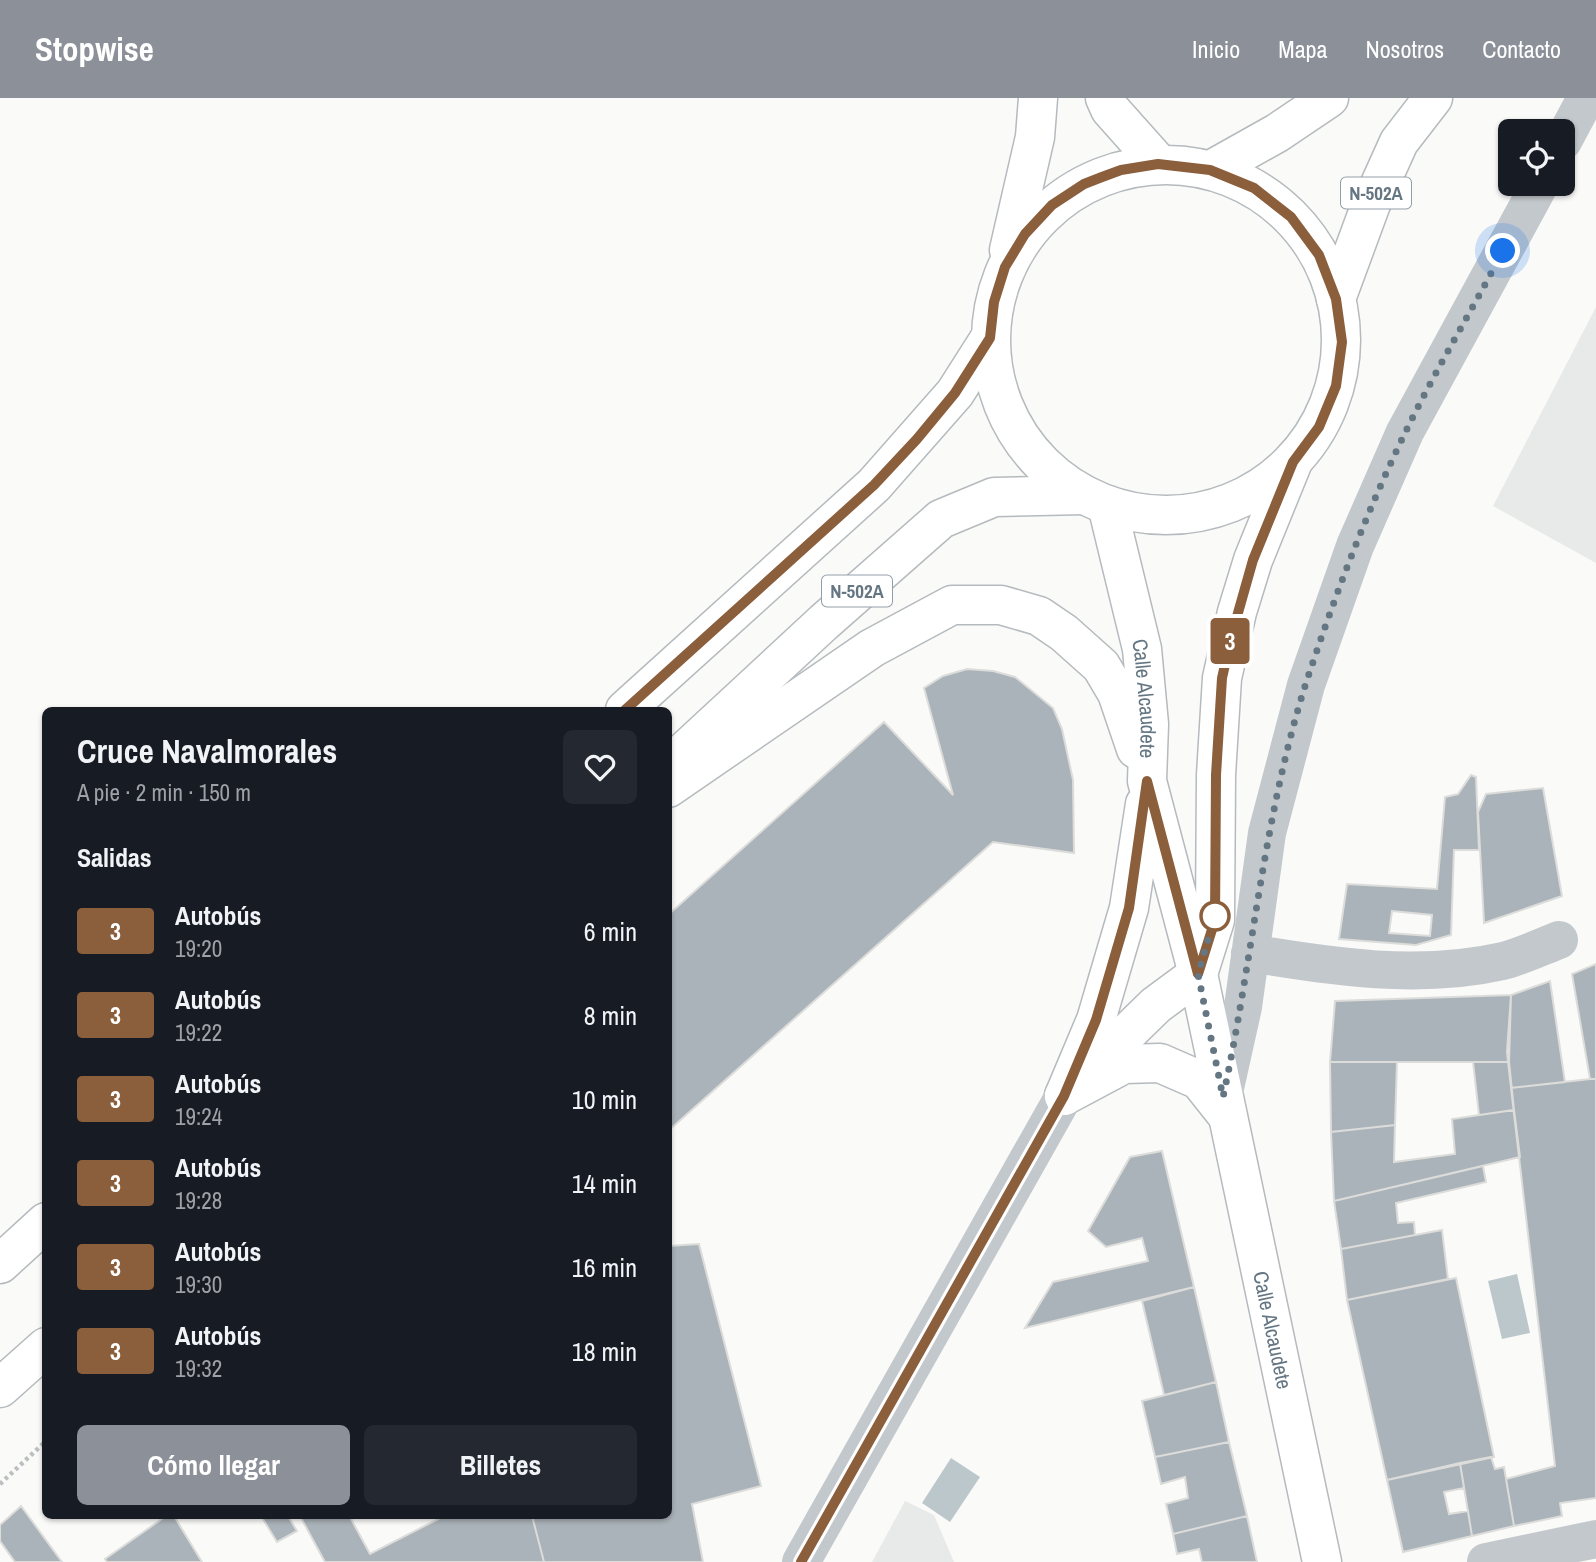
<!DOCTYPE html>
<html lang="es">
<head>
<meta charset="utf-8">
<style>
	:root { --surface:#171b24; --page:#242831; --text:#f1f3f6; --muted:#9ea1a6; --accent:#8c9099 }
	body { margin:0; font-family:"Archivo Narrow",sans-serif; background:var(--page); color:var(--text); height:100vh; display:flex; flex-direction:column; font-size:26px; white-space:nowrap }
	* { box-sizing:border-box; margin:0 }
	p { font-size:23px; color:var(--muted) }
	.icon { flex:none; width:38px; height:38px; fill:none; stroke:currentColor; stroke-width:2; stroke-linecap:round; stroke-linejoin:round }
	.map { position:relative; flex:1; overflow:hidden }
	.sheet { position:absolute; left:42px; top:609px; width:630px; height:812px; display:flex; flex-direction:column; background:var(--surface); border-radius:10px; box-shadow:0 2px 5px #0004 }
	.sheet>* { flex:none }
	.badge { padding:0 14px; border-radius:5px; font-size:24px; line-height:46px }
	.controls { position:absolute; left:1498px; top:21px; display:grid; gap:14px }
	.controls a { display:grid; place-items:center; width:77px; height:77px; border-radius:10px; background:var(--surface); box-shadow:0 2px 5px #0004; font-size:35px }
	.you { position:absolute; width:35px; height:35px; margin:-18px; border:5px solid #fff; border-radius:50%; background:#1a73e8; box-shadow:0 0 0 10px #1a73e833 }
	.map>.badge { position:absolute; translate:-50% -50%; box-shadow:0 0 0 4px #fff }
	h2 { padding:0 35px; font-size:26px; line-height:63px }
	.round { display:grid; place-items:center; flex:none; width:74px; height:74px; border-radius:10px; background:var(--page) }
	.summary { display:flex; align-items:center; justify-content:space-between; height:119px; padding:0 35px }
	h1 { font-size:33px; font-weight:800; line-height:52px }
	.button { display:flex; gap:14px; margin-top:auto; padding:14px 35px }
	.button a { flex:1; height:80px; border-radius:10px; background:var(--accent); color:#fff; font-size:28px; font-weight:800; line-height:80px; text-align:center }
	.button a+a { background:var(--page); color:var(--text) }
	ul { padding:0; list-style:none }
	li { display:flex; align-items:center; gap:21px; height:84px; padding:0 35px }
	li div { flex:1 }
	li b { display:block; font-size:26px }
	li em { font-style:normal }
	li .badge { min-width:77px; font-weight:700; text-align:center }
	header { display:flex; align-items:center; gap:42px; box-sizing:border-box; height:98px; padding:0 35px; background:var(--accent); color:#fff }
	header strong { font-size:33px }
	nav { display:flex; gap:38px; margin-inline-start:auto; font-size:24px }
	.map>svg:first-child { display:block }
	.built { fill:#e8e9e9 }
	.water { fill:#bbc7cb }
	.building { fill:#aab3b9; stroke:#dcdcda; stroke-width:2; fill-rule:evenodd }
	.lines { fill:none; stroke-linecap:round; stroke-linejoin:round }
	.major-casing { stroke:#b5babe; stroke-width:41 }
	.path { stroke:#bbbfc2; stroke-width:4.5; stroke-dasharray:3.5 3.5; stroke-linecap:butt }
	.minor { stroke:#c3c8cc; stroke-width:38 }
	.major { stroke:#fff; stroke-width:38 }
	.line-casing { stroke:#fff; stroke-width:16 }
	.line { stroke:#8b5e3c; stroke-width:10 }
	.walk { stroke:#657683; stroke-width:7; stroke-dasharray:0 12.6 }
	.stop-dot { fill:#fff; stroke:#8b5e3c; stroke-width:3.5 }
	.labels { text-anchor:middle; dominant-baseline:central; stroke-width:7; stroke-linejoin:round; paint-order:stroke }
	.shield { fill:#fff; stroke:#939fa8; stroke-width:2 }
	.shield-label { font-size:19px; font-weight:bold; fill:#657683 }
	.street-label { font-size:21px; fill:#657683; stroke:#fff }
</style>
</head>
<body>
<header>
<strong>Stopwise</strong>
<nav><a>Inicio</a><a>Mapa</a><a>Nosotros</a><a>Contacto</a></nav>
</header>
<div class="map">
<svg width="1596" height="1464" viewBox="0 0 1596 1464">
	<rect width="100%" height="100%" fill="#fafaf8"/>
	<path class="built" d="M1596 209V465L1493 408Z
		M905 1403 934 1417 954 1464H872Z"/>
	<path class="water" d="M1517 1176 1530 1235 1502 1241 1488 1183Z
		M951 1360 980 1379 950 1424 922 1405Z"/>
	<path class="building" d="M967 571 993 573 1015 579 1053 610 1062 631 1073 682 1074 755 993 744 668 1033V817L884 624 953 697 924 590 943 578Z
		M1471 677 1476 679 1479 752H1454L1451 837 1416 847 1339 841 1347 786 1437 791 1445 699 1458 696ZM1392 813 1432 817 1430 838 1389 835Z
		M1543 690 1562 798 1484 825 1478 714 1486 696Z
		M1596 866V981H1590L1572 876Z
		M1550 883 1565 984 1511 990 1507 954 1511 897Z
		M1511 897 1509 964H1330L1335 903Z
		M1330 964H1397L1395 1027 1331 1034Z
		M1473 964H1509L1514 1012 1479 1017Z
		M1590 981H1596V1400L1560 1405 1562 1418 1514 1428 1506 1381 1555 1368 1511 990Z
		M1514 1012 1520 1059 1334 1103 1331 1034 1395 1027 1394 1064 1455 1056 1452 1021Z
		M1162 1053 1194 1189 1025 1230 1053 1184 1148 1163 1142 1140 1106 1149 1088 1133 1130 1059Z
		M1483 1068 1486 1084 1396 1105 1398 1125 1414 1124 1415 1137 1341 1151 1334 1103Z
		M1442 1132 1448 1181 1347 1202 1341 1151Z
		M699 1146 761 1388 692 1406 703 1464H544L532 1418H668V1148Z
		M1456 1180 1494 1359 1387 1382 1347 1202Z
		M1194 1189 1216 1284 1164 1297 1142 1203Z
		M1216 1284 1229 1344 1155 1359 1142 1303Z
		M1229 1344 1247 1418 1173 1436 1166 1406 1188 1400 1185 1379 1161 1386 1155 1359Z
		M1491 1359 1495 1371 1504 1369 1514 1428 1472 1438 1460 1365Z
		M1460 1365 1464 1390 1444 1394 1449 1416 1468 1413 1472 1438 1403 1454 1387 1382Z
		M21 1408 62 1464H15L0 1443V1427Z
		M166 1418H174L202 1464H107L105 1461Z
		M261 1418H288L297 1433 277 1444Z
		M300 1418H358L351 1421 370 1456 444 1418H532L544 1464H325Z
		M1247 1418 1257 1464H1202L1199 1451 1177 1456 1173 1436Z"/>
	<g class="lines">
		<g class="major-casing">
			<g id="major">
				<path d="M1105 0 1110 11 1159 66"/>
				<circle cx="1166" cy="242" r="175"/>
				<path d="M1211 72 1277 35 1329 0"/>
				<path d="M1009 152 1035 39 1038 0"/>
				<path d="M1336 201 1371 106 1399 44 1433 0"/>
				<path id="s1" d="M1107 407 1142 551 1149 626 1147 683 1198 876 1322 1464"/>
				<path d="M625 612 874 387 955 295 990 240"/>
				<path d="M675 662 824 524 941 421 994 399 1084 397"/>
				<path d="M668 690 872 550 952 507H1001L1039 518 1064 535 1101 568 1117 595 1136 651"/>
				<path d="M1198 876 1215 822 1216 677 1222 580 1237 514 1253 462 1292 366"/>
				<path d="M1085 976 1156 907 1198 876"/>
				<path d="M1064 998 1096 922 1129 810 1145 706"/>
				<path d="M1064 998 1124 966 1160 965 1199 982 1226 1016"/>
				<path d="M0 1166 46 1124"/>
				<path d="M0 1290 46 1249"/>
			</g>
		</g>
		<path class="path" d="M0 1386 46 1343"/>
		<path class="minor" d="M1563 43 1586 0
			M1250 855C1333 869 1419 882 1503 863 1522 858 1541 849 1559 842
			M1223 999 1243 909 1267 735 1306 587 1355 448 1405 334 1540 86
			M801 1464 1064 998
			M1486 1464 1596 1441"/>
		<use href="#major" class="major"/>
	</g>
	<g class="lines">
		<g class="line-casing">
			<path id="line" d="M625 612 874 387 917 341 955 295 990 240 994 204 1005 169 1025 136 1052 107 1084 86 1102 79 1121 72 1158 66 1210 72 1254 90 1291 119 1319 157 1336 201 1342 244 1336 288 1319 329 1293 364 1253 462 1232 536 1222 580 1216 677 1215 822 1198 876 1147 683 1129 810 1096 922 1064 998 801 1464"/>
		</g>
		<use href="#line" class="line"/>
		<path class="walk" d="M1215 818 1198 876 1223 999C1253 861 1263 720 1306 585 1334 500 1366 415 1405 335 1435 273 1471 214 1503 153"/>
	</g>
	<circle class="stop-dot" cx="1215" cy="818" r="14"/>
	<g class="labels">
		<g class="shield">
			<rect x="1341" y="79.5" width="70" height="31" rx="5"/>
			<rect x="822" y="477.5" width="70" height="31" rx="5"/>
		</g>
		<g class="shield-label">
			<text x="1376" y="95">N-502A</text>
			<text x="857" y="493">N-502A</text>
		</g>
		<g class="street-label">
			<text stroke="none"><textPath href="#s1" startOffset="198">Calle Alcaudete</textPath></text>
			<text stroke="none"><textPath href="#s1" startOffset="844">Calle Alcaudete</textPath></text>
		</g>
	</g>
</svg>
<div class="controls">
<a><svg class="icon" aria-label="locate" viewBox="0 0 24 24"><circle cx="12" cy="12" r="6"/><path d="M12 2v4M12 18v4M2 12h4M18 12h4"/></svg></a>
</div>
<div class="you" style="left:1503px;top:153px"></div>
<b class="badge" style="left:1230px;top:543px;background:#8b5e3c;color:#fff">3</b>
<section class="sheet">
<div class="summary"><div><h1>Cruce Navalmorales</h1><p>A pie · 2 min · 150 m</p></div><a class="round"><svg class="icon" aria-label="heart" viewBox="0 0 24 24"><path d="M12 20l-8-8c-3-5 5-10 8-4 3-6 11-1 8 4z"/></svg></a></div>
<h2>Salidas</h2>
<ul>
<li><span class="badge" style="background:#8b5e3c;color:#fff">3</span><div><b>Autobús</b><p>19:20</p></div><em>6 min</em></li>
<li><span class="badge" style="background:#8b5e3c;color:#fff">3</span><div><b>Autobús</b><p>19:22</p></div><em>8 min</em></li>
<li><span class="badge" style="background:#8b5e3c;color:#fff">3</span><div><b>Autobús</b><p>19:24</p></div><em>10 min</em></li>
<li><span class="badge" style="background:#8b5e3c;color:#fff">3</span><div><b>Autobús</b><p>19:28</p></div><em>14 min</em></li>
<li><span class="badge" style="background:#8b5e3c;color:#fff">3</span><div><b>Autobús</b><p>19:30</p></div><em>16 min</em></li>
<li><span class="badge" style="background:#8b5e3c;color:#fff">3</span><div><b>Autobús</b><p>19:32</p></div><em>18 min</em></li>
</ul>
<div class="button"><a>Cómo llegar</a><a>Billetes</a></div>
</section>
</div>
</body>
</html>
